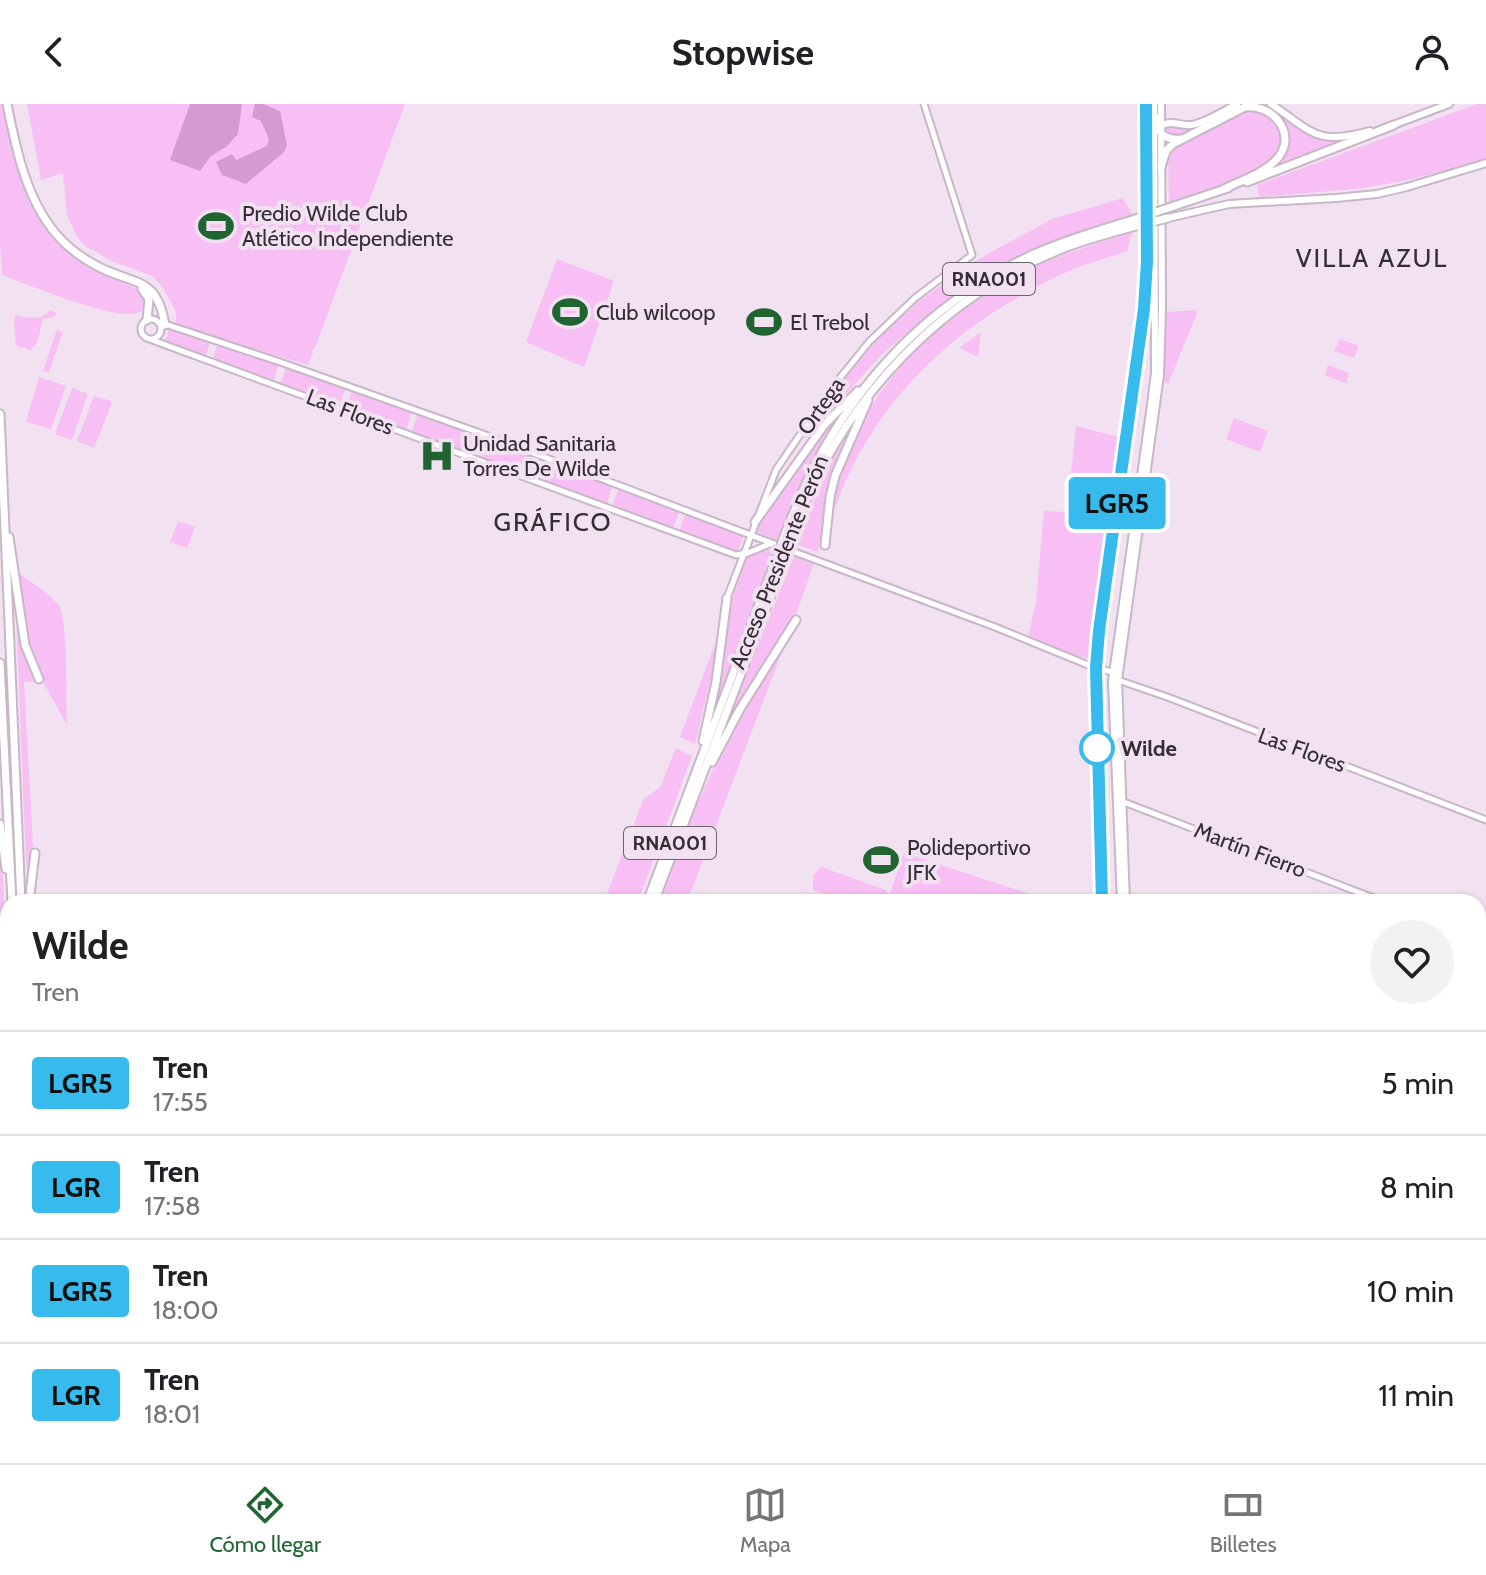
<!DOCTYPE html>
<html lang="es">
<head>
<meta charset="utf-8">
<style>
	:root { --surface:#fff; --page:#f2f2f2; --text:#202124; --muted:#757577; --line:#e0e0e0; --accent:#206531 }
	body { margin:0; font-family:Cabin,sans-serif; background:var(--page); color:var(--text); height:100vh; display:flex; flex-direction:column; font-size:30px; white-space:nowrap }
	* { box-sizing:border-box; margin:0 }
	p { font-size:26px; color:var(--muted) }
	.icon { flex:none; width:44px; height:44px; fill:none; stroke:currentColor; stroke-width:2; stroke-linecap:round; stroke-linejoin:round }
	.map { position:relative; flex:1; overflow:hidden }
	.panel { position:absolute; left:0px; top:790px; width:1486px; height:570px; display:flex; flex-direction:column; background:var(--surface); border-radius:24px 24px 0 0; box-shadow:0 2px 6px #0004 }
	.panel>* { flex:none }
	.badge { padding:0 16px; border-radius:6px; font-size:28px; line-height:52px }
	.map>.badge { position:absolute; translate:-50% -50%; box-shadow:0 0 0 4px #fff }
	.round { display:grid; place-items:center; flex:none; width:84px; height:84px; border-radius:42px; background:var(--page) }
	.headline { display:flex; align-items:center; justify-content:space-between; height:136px; padding:0 32px }
	h1 { font-size:38px; font-weight:700; line-height:60px }
	ul { padding:0; list-style:none }
	li { display:flex; align-items:center; gap:24px; height:104px; padding:0 32px; border-top:2px solid var(--line) }
	li div { flex:1 }
	li b { display:block; font-size:30px }
	li em { font-style:normal }
	li .badge { min-width:88px; font-weight:700; text-align:center }
	header { display:flex; justify-content:space-between; align-items:center; height:104px; padding:0 32px; background:var(--surface); font-size:36px; font-weight:700 }
	.tabs { display:flex; justify-content:space-around; align-items:center; height:112px; border-top:2px solid var(--line); background:var(--surface); font-size:22px; color:var(--muted) }
	.tabs a { display:grid; justify-items:center; gap:4px }
	.tabs .selected { color:var(--accent) }
	.map>svg:first-child { display:block }
	.green { fill:#f7bff4 }
	.water { fill:#d59ad2 }
	.lines { fill:none; stroke-linecap:round; stroke-linejoin:round }
	.minor-casing { stroke:#c8b7c7; stroke-width:9 }
	.major-casing { stroke:#c8b7c7; stroke-width:10 }
	.highway-casing { stroke:#c8b7c7; stroke-width:11 }
	.minor { stroke:#fff; stroke-width:5 }
	.major { stroke:#fff; stroke-width:6 }
	.highway { stroke:#fff; stroke-width:7 }
	.rail { stroke:#8c818b; stroke-width:2; stroke-dasharray:14 14; stroke-linecap:butt }
	.highway-bridge-casing { stroke:#c8b7c7; stroke-width:11; stroke-linecap:butt }
	.highway-bridge { stroke:#fff; stroke-width:7 }
	.line-casing { stroke:#fff; stroke-width:18 }
	.line { stroke:#37bbed; stroke-width:12 }
	.stop-dot { fill:#fff; stroke:#37bbed; stroke-width:4 }
	.labels { text-anchor:middle; dominant-baseline:central; stroke-width:8; stroke-linejoin:round; paint-order:stroke }
	.shield { fill:#f2e1f1; stroke:#6d636c; stroke-width:2 }
	.shield-label { font-size:20px; font-weight:bold; fill:#342d33 }
	.poi-label { font-size:22px; fill:#342d33; stroke:#f2e1f1; text-anchor:start }
	.street-label { font-size:22px; fill:#342d33; stroke:#f2e1f1 }
	.stop-label { font-size:22px; font-weight:bold; fill:#342d33; stroke:#f2e1f1; text-anchor:start }
	.quarter-label { font-size:26px; letter-spacing:2px; fill:#342d33; stroke:#f2e1f1 }
</style>
</head>
<body>
<header><svg class="icon" aria-label="back" viewBox="0 0 24 24"><path d="M15 5l-7 7 7 7"/></svg>Stopwise<svg class="icon" aria-label="person" viewBox="0 0 24 24"><circle cx="12" cy="8" r="4"/><path d="M4 21q1-7 8-7t8 7"/></svg></header>
<div class="map">
<svg width="1486" height="1359" viewBox="0 0 1486 1359">
	<rect width="100%" height="100%" fill="#f2e1f1"/>
	<path class="green" d="M0 0H5L31 95 84 157 144 189 147 200C144 203 142 207 138 209 117 218 27 180 2 171L0 140Z
		M27 0H405L315 244 311 246 313 249 308 261 176 221V208L162 182 152 172 112 157 85 142 77 133 67 111 63 69 41 76Z
		M1241 0H1265L1300 25 1319 34 1332 36 1347 35 1348 37 1265 68C1280 56 1284 53 1287 34 1278 20 1272 3 1255 0L1179 33 1163 29 1165 21 1196 23Z
		M1477 0H1486V56L1404 77 1357 85 1259 93 1257 81Z
		M1250 5C1261 5 1275 12 1280 23 1283 31 1284 40 1280 47 1267 72 1196 90 1169 98L1168 52 1181 41 1241 8Z
		M1123 94 1132 110 1058 134 985 171 934 206 881 251 806 335 803 332 835 287 872 240 918 198 975 157 1052 115Z
		M1132 128 1127 147C1108 154 1088 159 1069 167 1047 176 1025 189 1005 201 937 243 889 293 852 363 844 379 838 397 831 414 833 385 840 365 852 338 888 260 948 210 1023 169 1057 151 1096 140 1132 128Z
		M557 155 614 177 584 263 526 238Z
		M50 206 57 209 54 213 43 215C39 226 41 239 29 247L24 243 20 244 16 241 14 214 17 211C28 215 43 216 50 206Z
		M1196 206 1197 209 1168 280 1163 276V212L1167 208Z
		M57 225 63 228 49 268 43 267Z
		M168 225 211 237 205 253 163 237 168 232Z
		M981 228 978 253 959 244Z
		M1340 235 1357 241 1358 244 1354 254 1334 247Z
		M218 239 279 260 274 276 213 255Z
		M1328 261 1349 269 1346 279 1326 272 1325 270Z
		M286 264 345 285 340 300 281 279Z
		M39 273 66 282 51 325 26 318Z
		M72 284 88 290 72 336 55 330Z
		M352 286 412 308 406 326 346 305Z
		M94 292 111 297 112 299 94 344 77 337Z
		M842 309 812 363 778 436 756 428 760 413 817 336Z
		M418 310 479 333 472 351 411 329Z
		M1234 314 1268 327 1260 348 1226 335Z
		M853 320C843 346 832 371 826 398 822 415 823 432 817 448L798 441 822 374Z
		M1076 322 1122 334 1100 558 1027 537 1036 498 1044 407 1067 408Z
		M485 334 548 357 541 376 478 354Z
		M552 359 613 381 606 401 545 379Z
		M619 383 680 406 673 425 612 403Z
		M686 409 744 430 738 448 679 427Z
		M178 417 195 423 187 444 170 438Z
		M771 445 775 446 712 621 733 492 746 454Z
		M794 452 814 459 793 519 724 626Z
		M20 470C32 479 50 489 59 502 68 516 66 599 67 621 53 595 35 568 28 540 23 517 21 494 20 470Z
		M16 508 26 555 34 578H24L33 742 29 770 26 758 24 711Z
		M719 529 721 532 695 640 680 633Z
		M785 540 687 798H660L693 709 730 628Z
		M676 644 692 652 638 798H604L643 696 660 683Z
		M0 747 3 769 8 900V1352H26V1359H10L0 1352Z
		M904 749 1054 798H887Z
		M821 763 886 786 888 789 885 798H848L813 786V772Z
		M117 1352H168L165 1359H115Z"/>
	<path class="water" d="M190 0H242L238 30 226 43 211 52 200 67 170 56Z
		M255 0H263L280 7 287 41 284 48 246 80 222 71 216 58 232 50 236 56 267 42 269 35 261 17 252 13Z"/>
	<g class="lines">
		<g class="minor-casing">
			<path id="minor" d="M141 225a10 10 0 1 1 20 0a10 10 0 1 1-20 0Z
				M159 218 283 259 483 330 777 441
				M152 236 736 451 748 449 772 439
				M792 447 995 523 1093 563 1112 568
				M727 494 776 366 831 285 869 238 893 215 915 194 972 151 924 0
				M1118 576 1170 594 1486 716
				M1121 697 1384 798
				M1478 834 1486 837"/>
		</g>
		<g class="major-casing">
			<path id="major" d="M1271 0C1313 28 1315 42 1370 27
				M1393 21 1449 0
				M1159 23C1174 13 1181 25 1196 20 1210 16 1224 7 1237 0
				M1168 114 1229 100 1336 94 1377 90 1407 83 1486 59
				M1121 798 1112 577 1151 301 1155 268 1154 0
				M1126 798 1118 576 1160 271 1162 205 1161 0
				M1151 1352 1155 1359
				M1159 1352 1162 1359
				M1176 1352 1180 1359
				M1108 1359 1109 1352"/>
		</g>
		<g class="highway-casing">
			<path id="highway" d="M7 0C16 45 26 95 57 131 69 145 85 156 101 164 136 181 157 173 165 221
				M1154 11C1157 27 1163 37 1181 35
				M1161 63 1166 47 1173 40 1245 3C1276 0 1299 34 1275 57 1262 70 1240 77 1224 85
				M1247 78 1394 21
				M1168 104 1228 84
				M142 185 149 195 147 216
				M0 310 21 798
				M755 418 825 320 858 287
				M785 430C794 408 803 385 814 363 864 267 935 196 1034 150 1065 136 1099 126 1132 116
				M793 432C800 415 805 397 813 380 866 273 955 186 1067 143 1088 135 1110 129 1132 123
				M9 433 25 541 39 575
				M825 441 830 393 835 372 868 296
				M0 559 12 798
				M703 637 716 578 727 494
				M712 658 740 605 796 516
				M0 720 6 765
				M29 798 35 749
				M647 798 775 458
				M654 798 783 460
				M36 1352V1359
				M47 1352V1359
				M416 1352 417 1359
				M437 1359 439 1352
				M443 1359 445 1352
				M475 1359 478 1352"/>
		</g>
		<use href="#minor" class="minor"/>
		<use href="#major" class="major"/>
		<use href="#highway" class="highway"/>
		<path class="rail" d="M1106 798C1101 708 1094 617 1102 527L1147 206 1150 169V0
			M1115 1359 1116 1352"/>
		<g class="highway-bridge-casing">
			<path id="highway-bridge" d="M1132 116 1168 104
				M1132 123 1168 114
				M775 458 785 430
				M783 460 793 432"/>
		</g>
		<use href="#highway-bridge" class="highway-bridge"/>
	</g>
	<g class="lines">
		<g class="line-casing">
			<path id="line" d="M1102 798 1096 564 1099 527 1144 205 1147 157 1146 0"/>
		</g>
		<use href="#line" class="line"/>
	</g>
	<defs>
		<g id="stadium-bare" transform="scale(2.76)"><path d="M0-5a6.5 5 0 1 0 0 10a6.5 5 0 1 0 0-10ZM-3.5-1.8h7v3.6h-7Z" fill="#206531" stroke="#f2e1f1" stroke-width="2.5" paint-order="stroke"/></g>
		<g id="hospital-bare" transform="scale(2.76)"><path d="M-5-5h3v3.5h4V-5h3V5h-3V1.5h-4V5h-3Z" fill="#206531" stroke="#f2e1f1" stroke-width="2.5" paint-order="stroke"/></g>
	</defs>
	<g fill-rule="evenodd">
		<use href="#stadium-bare" x="216" y="122"/>
		<use href="#stadium-bare" x="570" y="208"/>
		<use href="#stadium-bare" x="764" y="218"/>
		<use href="#hospital-bare" x="437" y="352"/>
		<use href="#stadium-bare" x="881" y="756"/>
	</g>
	<circle class="stop-dot" cx="1097" cy="644" r="16"/>
	<g class="labels">
		<g class="shield">
			<rect x="943" y="159" width="92" height="32" rx="6"/>
			<rect x="624" y="723" width="92" height="32" rx="6"/>
		</g>
		<g class="shield-label">
			<text x="989" y="175">RNA001</text>
			<text x="670" y="739">RNA001</text>
		</g>
		<g class="poi-label">
			<text x="242" y="109">Predio Wilde Club<tspan x="242" dy="25">Atlético Independiente</tspan></text>
			<text x="596" y="208">Club wilcoop</text>
			<text x="790" y="218">El Trebol</text>
			<text x="463" y="339">Unidad Sanitaria<tspan x="463" dy="25">Torres De Wilde</tspan></text>
			<text x="907" y="743">Polideportivo<tspan x="907" dy="25">JFK</tspan></text>
		</g>
		<g class="street-label">
			<text transform="translate(821 302) rotate(-55)">Ortega</text>
			<text transform="translate(350 308) rotate(21)">Las Flores</text>
			<text transform="translate(779 458) rotate(-68)">Acceso Presidente Perón</text>
			<text transform="translate(1302 646) rotate(20)">Las Flores</text>
			<text transform="translate(1250 746) rotate(21)">Martín Fierro</text>
		</g>
		<g class="stop-label">
			<text x="1121" y="644">Wilde</text>
		</g>
		<g class="quarter-label">
			<text x="1372" y="154">VILLA AZUL</text>
			<text x="553" y="418">GRÁFICO</text>
		</g>
	</g>
</svg>
<b class="badge" style="left:1117px;top:399px;background:#37bbed;color:#111">LGR5</b>
<section class="panel">
<div class="headline"><div><h1>Wilde</h1><p>Tren</p></div><a class="round"><svg class="icon" aria-label="heart" viewBox="0 0 24 24"><path d="M12 20l-8-8c-3-5 5-10 8-4 3-6 11-1 8 4z"/></svg></a></div>
<ul>
<li><span class="badge" style="background:#37bbed;color:#111">LGR5</span><div><b>Tren</b><p>17:55</p></div><em>5 min</em></li>
<li><span class="badge" style="background:#37bbed;color:#111">LGR</span><div><b>Tren</b><p>17:58</p></div><em>8 min</em></li>
<li><span class="badge" style="background:#37bbed;color:#111">LGR5</span><div><b>Tren</b><p>18:00</p></div><em>10 min</em></li>
<li><span class="badge" style="background:#37bbed;color:#111">LGR</span><div><b>Tren</b><p>18:01</p></div><em>11 min</em></li>
</ul>
</section>
</div>
<nav class="tabs">
<a class="selected"><svg class="icon" aria-label="directions" viewBox="0 0 24 24"><path d="M12 3l9 9-9 9-9-9zM9 14v-3h6M13 9l2 2-2 2"/></svg>Cómo llegar</a>
<a><svg class="icon" aria-label="map" viewBox="0 0 24 24"><path d="M3 6l6-2 6 2 6-2v14l-6 2-6-2-6 2zM9 4v14M15 6v14"/></svg>Mapa</a>
<a><svg class="icon" aria-label="tickets" viewBox="0 0 24 24"><path d="M3 7h18v10H3zM15 7v10"/></svg>Billetes</a>
</nav>
</body>
</html>
